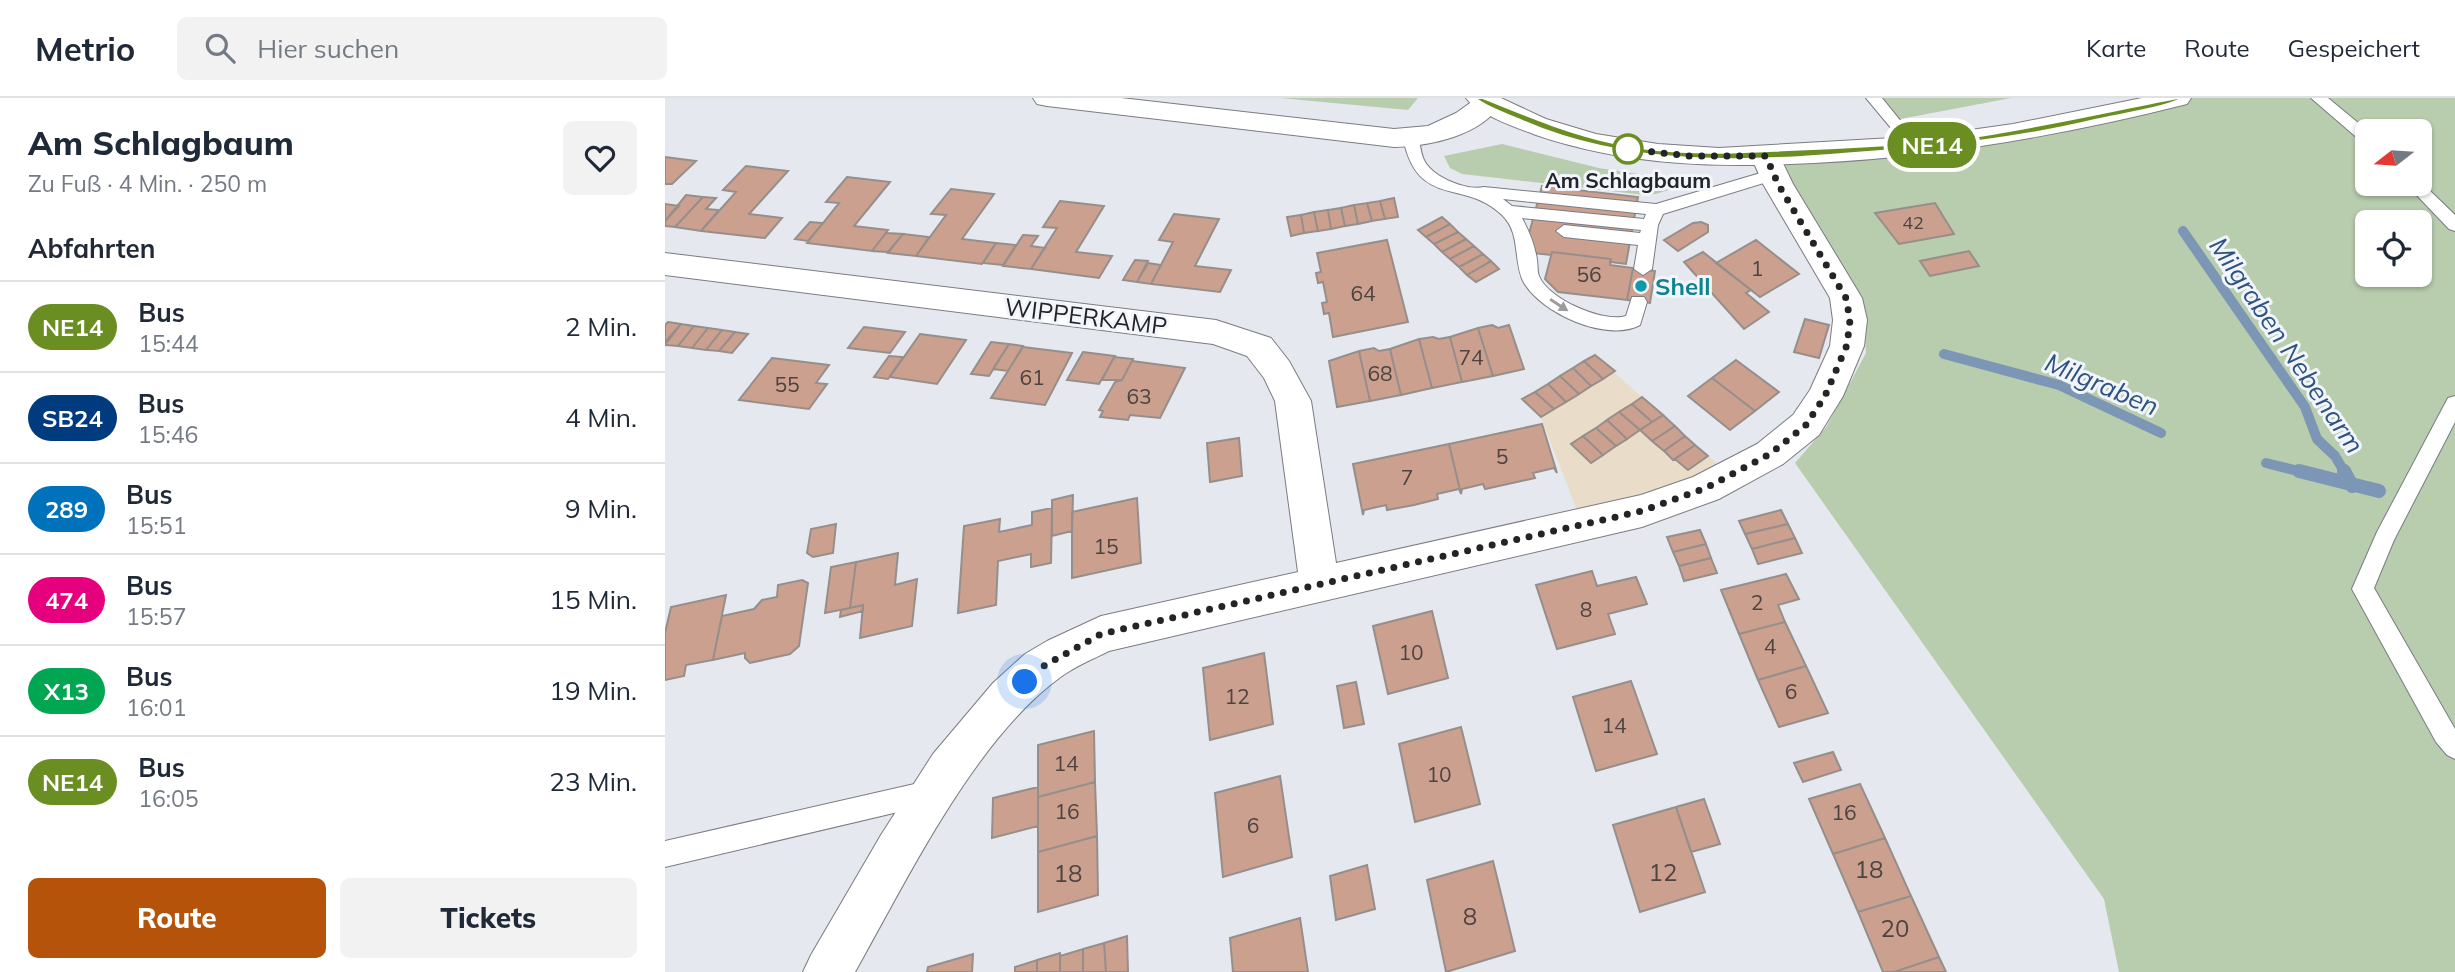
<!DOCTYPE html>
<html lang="de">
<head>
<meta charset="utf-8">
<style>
	:root { --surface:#fff; --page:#f2f2f3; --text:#1f2937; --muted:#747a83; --line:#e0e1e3; --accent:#b45309 }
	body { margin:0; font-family:Mulish,sans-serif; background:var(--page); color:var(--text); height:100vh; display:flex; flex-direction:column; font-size:26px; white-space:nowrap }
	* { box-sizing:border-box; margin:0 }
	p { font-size:23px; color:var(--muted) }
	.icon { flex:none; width:38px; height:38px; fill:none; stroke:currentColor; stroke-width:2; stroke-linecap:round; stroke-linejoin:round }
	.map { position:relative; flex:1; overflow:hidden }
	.side { display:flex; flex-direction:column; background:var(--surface); width:665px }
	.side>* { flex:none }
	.badge { padding:0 14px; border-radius:23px; font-size:24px; line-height:46px }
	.needle { width:46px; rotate:253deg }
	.controls { position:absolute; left:1690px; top:21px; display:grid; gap:14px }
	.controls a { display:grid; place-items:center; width:77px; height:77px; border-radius:10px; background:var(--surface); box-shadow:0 2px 5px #0004; font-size:35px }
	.you { position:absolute; width:35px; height:35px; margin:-18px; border:5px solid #fff; border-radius:50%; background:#1a73e8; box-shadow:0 0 0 10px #1a73e833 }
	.map>.badge { position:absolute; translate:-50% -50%; box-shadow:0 0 0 4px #fff }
	h2 { padding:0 28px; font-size:26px; line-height:63px }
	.round { display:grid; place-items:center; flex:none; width:74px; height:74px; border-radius:10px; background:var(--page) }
	.head { display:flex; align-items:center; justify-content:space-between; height:119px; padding:0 28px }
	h1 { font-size:33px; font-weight:800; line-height:52px }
	.primary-button { display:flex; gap:14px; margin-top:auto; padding:14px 28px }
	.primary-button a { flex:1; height:80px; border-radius:10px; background:var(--accent); color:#fff; font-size:28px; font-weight:800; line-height:80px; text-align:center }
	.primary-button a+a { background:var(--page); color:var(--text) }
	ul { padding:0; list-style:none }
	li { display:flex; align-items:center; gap:21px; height:91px; padding:0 28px; border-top:2px solid var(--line) }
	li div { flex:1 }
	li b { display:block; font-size:26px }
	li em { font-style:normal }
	li .badge { min-width:77px; font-weight:700; text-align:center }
	header { display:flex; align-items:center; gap:42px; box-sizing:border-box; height:98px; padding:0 35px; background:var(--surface); border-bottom:2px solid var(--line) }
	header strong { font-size:33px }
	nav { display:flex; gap:38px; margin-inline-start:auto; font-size:24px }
	.search { width:490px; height:63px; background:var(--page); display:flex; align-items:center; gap:18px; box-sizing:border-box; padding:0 24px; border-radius:10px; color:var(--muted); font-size:26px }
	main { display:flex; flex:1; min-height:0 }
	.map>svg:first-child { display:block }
	.industrial { fill:#e9ddc9 }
	.green { fill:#b8ccae; fill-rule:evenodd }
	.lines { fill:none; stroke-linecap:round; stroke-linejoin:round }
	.stream-far1 { stroke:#7c96b6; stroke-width:10 }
	.stream { stroke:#7c96b6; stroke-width:14 }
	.building { fill:#cba08f; stroke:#968e8b; stroke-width:2 }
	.lane-casing { stroke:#7a7c82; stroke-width:2 }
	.street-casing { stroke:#7a7c82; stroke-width:2 }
	.secondary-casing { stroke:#7a7c82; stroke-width:2 }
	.lane { fill:#fff; fill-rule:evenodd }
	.street { fill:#fff; fill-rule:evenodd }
	.secondary { fill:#fff; fill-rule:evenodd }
	.oneway { fill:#9c9c9e }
	.line { fill:#6b8e23; stroke:#fff; stroke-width:2 }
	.walk { stroke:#232427; stroke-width:7; stroke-dasharray:0 12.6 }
	.stop-dot { fill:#fff; stroke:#6b8e23; stroke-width:3.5 }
	.culture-dot { fill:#0f9aa8; stroke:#f3f5fd; stroke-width:2.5 }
	.labels { text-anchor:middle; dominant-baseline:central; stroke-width:6; stroke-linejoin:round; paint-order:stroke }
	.far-number-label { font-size:18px; fill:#4d4341 }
	.far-stop-label { font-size:21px; font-weight:bold; fill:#232427; stroke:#f3f5fd }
	.number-label { font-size:21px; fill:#4d4341 }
	.culture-label { font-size:24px; font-weight:bold; fill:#0d838f; stroke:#f3f5fd; text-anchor:start }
	.street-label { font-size:24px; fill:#232427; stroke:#f3f5fd }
	.near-number-label { font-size:24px; fill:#4d4341 }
	.water-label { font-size:26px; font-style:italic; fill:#2e5380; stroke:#f3f5fd }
</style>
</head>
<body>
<header>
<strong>Metrio</strong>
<div class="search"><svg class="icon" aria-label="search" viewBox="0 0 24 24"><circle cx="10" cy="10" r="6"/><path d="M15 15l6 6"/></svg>Hier suchen</div>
<nav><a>Karte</a><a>Route</a><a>Gespeichert</a></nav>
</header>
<main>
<section class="side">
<div class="head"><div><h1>Am Schlagbaum</h1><p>Zu Fuß · 4 Min. · 250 m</p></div><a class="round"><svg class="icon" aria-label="heart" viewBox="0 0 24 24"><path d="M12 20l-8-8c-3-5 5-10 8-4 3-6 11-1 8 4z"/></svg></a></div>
<h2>Abfahrten</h2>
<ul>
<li><span class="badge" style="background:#6b8e23;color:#fff">NE14</span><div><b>Bus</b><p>15:44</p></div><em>2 Min.</em></li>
<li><span class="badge" style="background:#003b80;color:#fff">SB24</span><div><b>Bus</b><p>15:46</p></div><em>4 Min.</em></li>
<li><span class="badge" style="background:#0072bc;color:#fff">289</span><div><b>Bus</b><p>15:51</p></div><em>9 Min.</em></li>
<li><span class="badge" style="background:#e6007e;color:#fff">474</span><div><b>Bus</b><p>15:57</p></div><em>15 Min.</em></li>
<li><span class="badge" style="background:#00a651;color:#fff">X13</span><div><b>Bus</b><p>16:01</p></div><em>19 Min.</em></li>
<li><span class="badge" style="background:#6b8e23;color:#fff">NE14</span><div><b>Bus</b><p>16:05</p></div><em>23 Min.</em></li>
</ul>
<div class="primary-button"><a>Route</a><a>Tickets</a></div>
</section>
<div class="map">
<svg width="1790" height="874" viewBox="0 0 1790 874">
	<rect width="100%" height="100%" fill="#e6e8ef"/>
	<path class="industrial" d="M930 257 1020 338 1054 367 1009 389 913 415 876 320 857 301Z"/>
	<path class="green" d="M615 0H753L743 12Z
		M1206 0H1346L1225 23Z
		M1512 0H1790V874H1454L1439 801 1130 365 1162 328 1201 255 1198 204 1101 58 1242 49ZM1703 33H1755V86H1703ZM1703 124H1755V177H1703Z
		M837 46 934 70 1013 82 1016 88 991 96 980 97 797 76 785 70 779 58Z"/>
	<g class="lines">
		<path class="stream-far1" d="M1518 133 1640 309 1652 341 1670 358 1680 375
			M1279 256 1394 287 1496 335
			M1601 365 1641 375"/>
		<path class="stream" d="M1634 373 1714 393
			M1679 373 1687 388"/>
	</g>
	<path class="building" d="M0 59 31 63 7 86H0Z
		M81 68 123 73 84 116 117 120 100 140 36 133 71 94 58 92Z
		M182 79 225 84 189 128 223 132 207 153 142 145 174 105 161 104Z
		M877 88 973 99 961 166 945 164 946 161 887 154 886 157 859 154Z
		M286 91 329 96 297 141 331 145 317 166 251 158 281 117 266 116Z
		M21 97 38 99 10 129 0 128V123Z
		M38 99 51 100 41 111 54 112 36 133 10 129Z
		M729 100 733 119 720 121 715 103Z
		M395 103 439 108 411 154 447 158 434 180 366 171 392 130 378 129Z
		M715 103 720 121 707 123 702 105Z
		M702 105 707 123 693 126 689 107Z
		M1270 105 1289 136 1234 146 1210 115Z
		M0 106 14 108 0 123Z
		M689 107 693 126 680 128 676 110Z
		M676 110 680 128 666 131 663 112Z
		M663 112 666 131 653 133 649 114Z
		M649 114 653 133 639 135 636 117Z
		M509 116 554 121 530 168 566 172 555 194 486 186 508 144 494 142Z
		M636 117 639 135 626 138 622 119Z
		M777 119 785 126 761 139 753 132Z
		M145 124 158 125 143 143 130 141Z
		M1036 124 1043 127V134L1013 153 999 142 1028 125Z
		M785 126 793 134 769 146 761 139Z
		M793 134 801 141 777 154 769 146Z
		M221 135 238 136 223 154 207 153Z
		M238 136 264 139 251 158 223 155Z
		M358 137 373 138 366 148 380 150 366 171 338 168Z
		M801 141 809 148 785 161 777 154Z
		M722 142 743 224 668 239 664 215 659 216 657 205 662 204 658 184 653 185 651 175 656 174 652 155Z
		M1091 142 1134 176 1095 199 1051 165Z
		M331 145 351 147 338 167 318 165Z
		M809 148 818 156 794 169 785 161Z
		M1304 153 1314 168 1265 178 1255 163Z
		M887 154 946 161 945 167 968 170 962 202 893 194 880 181Z
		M1038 154 1086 192 1081 195 1104 214 1079 231 1019 164Z
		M818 156 826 163 802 177 794 169Z
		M470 162 483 163 472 184 458 182Z
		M826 163 834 171 811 184 802 177Z
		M483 165 496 167 486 186 472 184Z
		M968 170 990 173 985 205 962 202Z
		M1140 221 1164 227 1154 260 1129 254Z
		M3 224 16 226 0 244V227Z
		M16 226 29 228 13 248 0 247Z
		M827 227 833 230 844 227 859 271 828 278 813 230Z
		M29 228 43 230 27 250 13 248Z
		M199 229 240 234 225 255 183 250Z
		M43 230 57 232 41 252 27 250Z
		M813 230 828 278 797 284 785 239Z
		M57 232 70 234 54 253 41 252Z
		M70 234 83 236 67 255 54 253Z
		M255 236 301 242 272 286 225 279Z
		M768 239 774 241 785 239 797 284 767 290 754 241Z
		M754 241 767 290 736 297 725 251Z
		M326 244 344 246 324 278 306 276Z
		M344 246 358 248 343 273 328 271Z
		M358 249 407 255 380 307 326 300Z
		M709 250 714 253 725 251 736 297 705 303 694 253Z
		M694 253 705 303 672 309 664 263Z
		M418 254 450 258 434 286 402 282Z
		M930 257 950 273 938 281 919 263Z
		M224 258 238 259 223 281 209 279Z
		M449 259 468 261 457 282H437Z
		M107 260 164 267 151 285 162 286 144 311 74 302Z
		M1071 262 1114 294 1090 313 1047 280Z
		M467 263 520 270 495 320 465 317 463 322 435 319 438 313 434 312 450 284 457 282Z
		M919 263 938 281 926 288 908 270Z
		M908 270 926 288 914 296 895 278Z
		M895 278 914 296 901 304 883 286Z
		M1047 280 1090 313 1065 332 1023 298Z
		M883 286 901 304 889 311 870 294Z
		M870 294 889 311 876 319 857 301Z
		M977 299 998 317 987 324 967 306Z
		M967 306 987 324 975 332 954 314Z
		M954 314 975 332 962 341 942 322Z
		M998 317 1010 328 987 343 975 332Z
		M942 322 962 341 951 348 931 330Z
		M877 326 892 375 889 370 868 375 870 380 820 391 818 386 797 391 796 396 784 346Z
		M1010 328 1020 338 999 353 987 343Z
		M931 330 951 348 938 357 918 338Z
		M918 338 938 357 926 365 906 346Z
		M1020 338 1030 347 1008 362 999 353Z
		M574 340 577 378 545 384 542 345Z
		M784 346 796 396 794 391 772 396 773 401 749 407 722 412 721 407 699 412 698 417 688 366Z
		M1030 347 1043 358 1023 372 1010 361Z
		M408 397 407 433 387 438V402Z
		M472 400 476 465 407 480V414Z
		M387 410 386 465 366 469V456L333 463 331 507 293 515 299 428 335 421 334 434 367 427V414Z
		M1116 412 1123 426 1080 436 1074 423Z
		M171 426 168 455 148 459 142 455 146 431Z
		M1123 426 1130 440 1087 451 1080 436Z
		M1035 432 1041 446 1008 454 1002 439Z
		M1130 440 1137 455 1093 466 1087 451Z
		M1041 446 1046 460 1014 468 1008 454Z
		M233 455 230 487 252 481 247 528 195 540 198 507 185 510 191 464Z
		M1046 460 1052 475 1019 483 1014 468Z
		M191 464 185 510 160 515 166 469Z
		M927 473 932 488 971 479 982 506 943 516 950 536 892 551 871 487Z
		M1121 476 1134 501 1113 507 1120 524 1074 536 1056 492Z
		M137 482 143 485 134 548 125 556 85 565 80 560V555L48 562 57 518 89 511 97 502 112 499 113 487Z
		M61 497 48 562 21 567 19 578 0 582V535L6 509Z
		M198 507V513L175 519 176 512Z
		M767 513 783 580 723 596 708 528Z
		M1120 524 1141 568 1093 582 1074 536Z
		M599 555 608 626 545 642 538 570Z
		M1141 568 1163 615 1114 629 1093 582Z
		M966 583 992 656 931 673 908 599Z
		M691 584 699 626 679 630 672 588Z
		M796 629 815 706 750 724 734 646Z
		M429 633 430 684 373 699V647Z
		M1168 654 1176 672 1138 684 1129 665Z
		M615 678 627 759 558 779 550 695Z
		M430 684 432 738 373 754V699Z
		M1195 686 1220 740 1168 756 1144 701Z
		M373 689V728L327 740 328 700Z
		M1039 701 1055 746 1026 754 1011 709Z
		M1011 709 1040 794 975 814 948 727Z
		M432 738 433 797 373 814V754Z
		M1220 740 1246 798 1193 814 1168 756Z
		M828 763 850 853 781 874 762 782Z
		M702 767 710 811 671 822 665 778Z
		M1246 798 1274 859 1229 874H1218L1193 814Z
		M635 820 643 874H568L565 840Z
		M462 838 463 874H441L439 845Z
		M439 845 441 874H418V851Z
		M418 851V874H395V858Z
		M395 855V874H372V862Z
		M308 856 307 874H262L263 869Z
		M1274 859 1281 874H1229Z
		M372 862V874H350V869Z"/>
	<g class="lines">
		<g class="lane-casing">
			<path id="lane" d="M1201 0H1217L1238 26 1250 49 1248 53H1236L1226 30Z
				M1646 0H1663L1703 33V46L1697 44Z
				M746 35 754 40C755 47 756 56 759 62 768 80 802 93 819 89L991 106 1109 71 1117 76 1115 80 998 116 993 127 987 171 978 177 969 171 973 147 899 139 891 133 899 127 975 135 976 132 857 120C864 133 870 147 872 162 873 167 872 173 874 178 883 201 938 225 961 218L967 199H979L982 204 975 227C942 245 875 215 858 183 848 162 856 135 837 117 799 80 753 112 738 40ZM838 101 981 116 979 121 847 108Z
				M1755 83 1790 117V133L1784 131 1741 86H1755Z
				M1790 298V324L1729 442 1709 490 1790 631V661L1782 657 1771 644 1687 491 1712 434 1783 300Z
				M267 682 276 685 279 694 276 703 267 706 0 769V743Z"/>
		</g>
		<g class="street-casing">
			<path id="street" d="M368 0H456L729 31 763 28 791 15 812 0H834L837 5C815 38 766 48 729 49L382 8 372 6Z
				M1101 49 1111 51 1128 86 1197 200 1202 222 1199 248 1178 298 1154 337 1118 366 1054 401 977 429 444 553C428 561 411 568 397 578 310 640 242 782 190 874H138L146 857 216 737 268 656 328 585 360 556 382 543 436 518 633 474 610 303 599 280 582 258 548 246 0 177V155L551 222 606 240 624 263 646 303 671 465 976 397 1028 379 1092 346 1128 317 1145 292 1165 248 1168 222 1165 200 1098 86 1086 58 1091 51Z"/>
		</g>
		<g class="secondary-casing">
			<path id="secondary" d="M801 0H836L881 21 931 36 993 46 1054 50 1263 38 1348 26 1477 0H1526L1522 6C1399 37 1276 59 1149 65 1054 70 962 68 871 37 852 30 812 16 801 0Z"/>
		</g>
		<use href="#lane" class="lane"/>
		<use href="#street" class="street"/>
		<use href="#secondary" class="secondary"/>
	</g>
	<defs><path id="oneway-solid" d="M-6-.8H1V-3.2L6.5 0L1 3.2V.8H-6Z" transform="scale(1.75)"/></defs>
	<use class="oneway" href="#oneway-solid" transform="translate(894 207) rotate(33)"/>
	<path class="line" d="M810 0H818C862 18 905 36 953 46 1009 58 1066 55 1123 52 1179 50 1236 47 1293 41 1367 31 1439 14 1512 0H1517C1502 10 1450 17 1430 22 1355 40 1280 48 1203 54 1085 64 964 71 853 21 839 15 821 9 810 0Z"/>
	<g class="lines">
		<path class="walk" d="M360 584 377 569 436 536 977 413 1041 390 1105 356 1141 327 1160 298 1182 247 1185 222 1181 200 1113 86 1101 58H1024L963 51"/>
	</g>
	<circle class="stop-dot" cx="963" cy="51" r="14"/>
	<circle class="culture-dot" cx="976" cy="188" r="7"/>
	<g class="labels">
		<g class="far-number-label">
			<text x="1248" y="124">42</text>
		</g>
		<g class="far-stop-label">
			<text x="963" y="82">Am Schlagbaum</text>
		</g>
		<g class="number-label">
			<text x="1092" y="170">1</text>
			<text x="924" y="176">56</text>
			<text x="698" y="195">64</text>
			<text x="806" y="259">74</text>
			<text x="715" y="275">68</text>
			<text x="367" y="279">61</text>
			<text x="122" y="286">55</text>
			<text x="474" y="298">63</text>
			<text x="837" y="358">5</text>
			<text x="742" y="379">7</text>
			<text x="441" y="448">15</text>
			<text x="1092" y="504">2</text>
			<text x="921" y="511">8</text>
			<text x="1105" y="548">4</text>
			<text x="746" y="554">10</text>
			<text x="1126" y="593">6</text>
			<text x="572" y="598">12</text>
			<text x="949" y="627">14</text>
			<text x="401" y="665">14</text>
			<text x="774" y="676">10</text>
			<text x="402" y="713">16</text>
			<text x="1179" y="714">16</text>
			<text x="588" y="727">6</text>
		</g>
		<g class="culture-label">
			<text x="990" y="188">Shell</text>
		</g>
		<g class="street-label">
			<text transform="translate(421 218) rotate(7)">WIPPERKAMP</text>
		</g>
		<g class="near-number-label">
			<text x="1204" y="771">18</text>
			<text x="998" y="774">12</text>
			<text x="403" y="775">18</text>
			<text x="805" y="818">8</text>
			<text x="1230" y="830">20</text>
		</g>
		<g class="water-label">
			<text transform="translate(1622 247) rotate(56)">Milgraben Nebenarm</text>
			<text transform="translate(1437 286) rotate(23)">Milgraben</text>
		</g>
	</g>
</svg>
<div class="controls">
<a><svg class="needle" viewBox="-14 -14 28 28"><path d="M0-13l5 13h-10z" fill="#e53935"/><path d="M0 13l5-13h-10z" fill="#747a83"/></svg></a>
<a><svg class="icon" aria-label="locate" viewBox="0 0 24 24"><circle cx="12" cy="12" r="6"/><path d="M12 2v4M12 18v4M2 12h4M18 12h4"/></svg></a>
</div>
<div class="you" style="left:360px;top:584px"></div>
<b class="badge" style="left:1267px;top:47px;background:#6b8e23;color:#fff">NE14</b>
</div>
</main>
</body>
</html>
